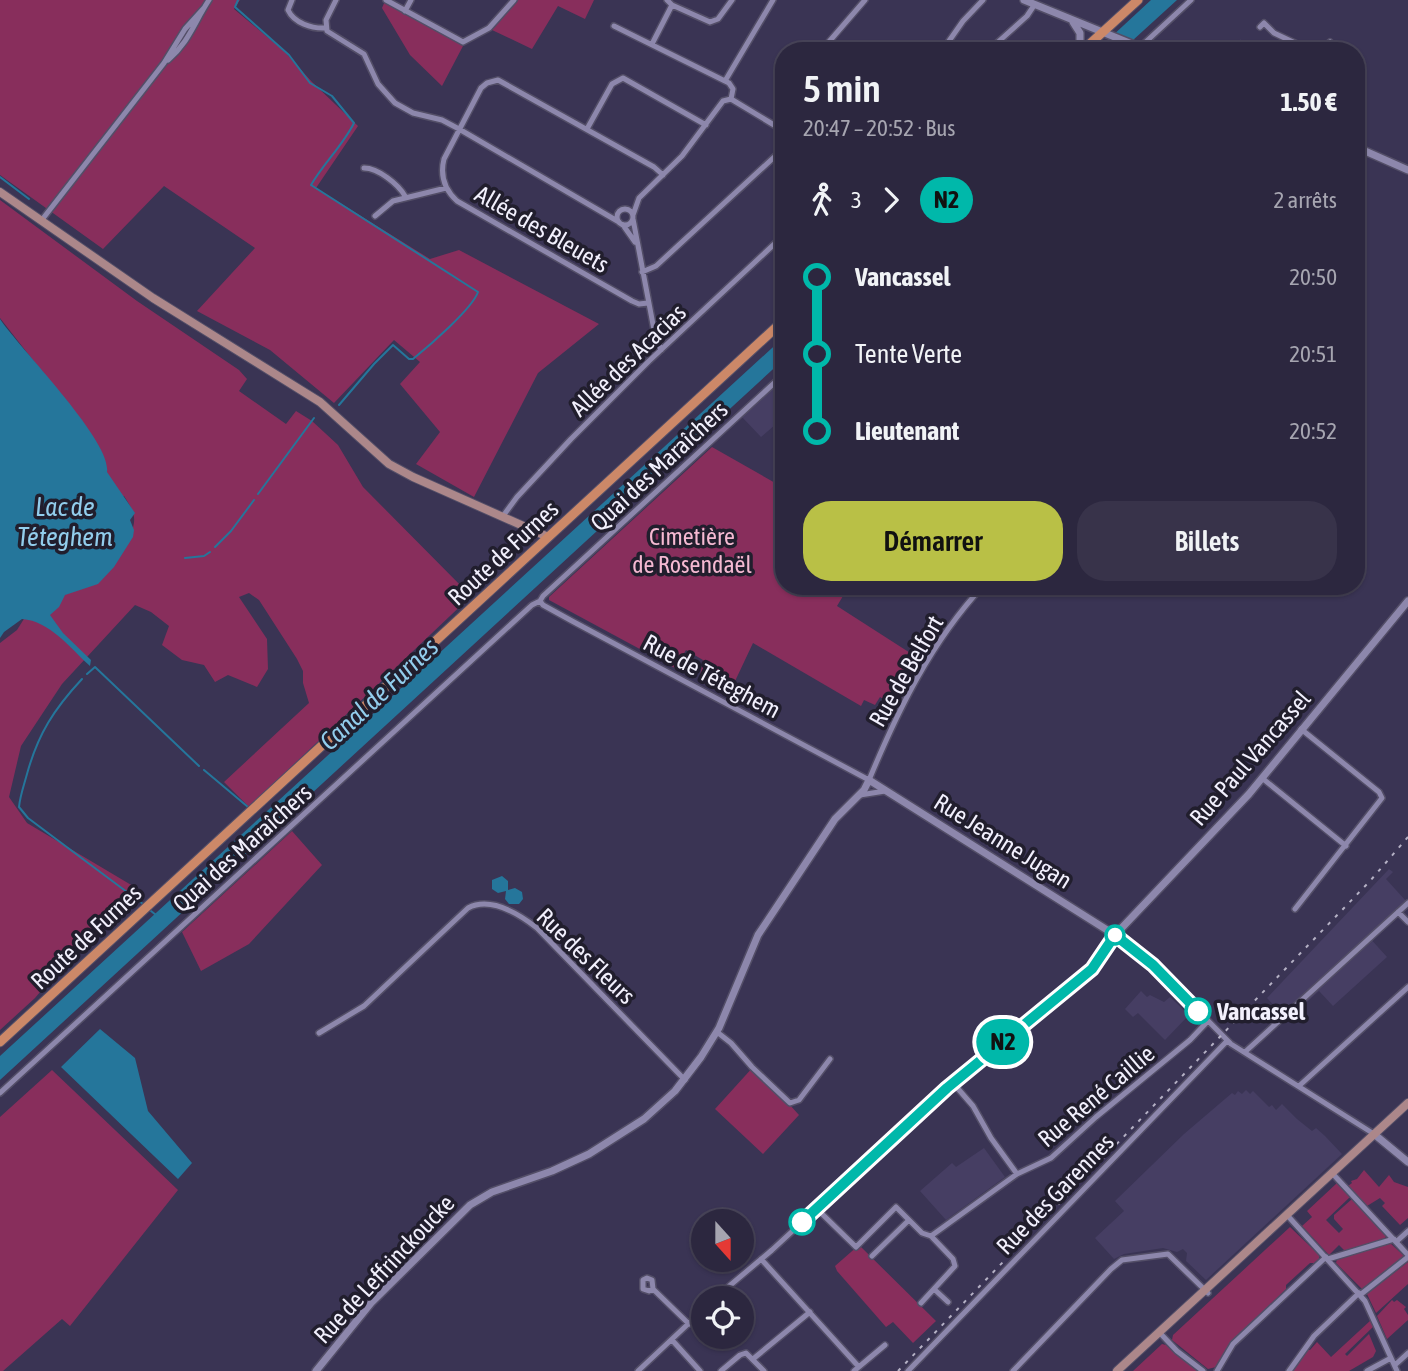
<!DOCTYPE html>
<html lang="fr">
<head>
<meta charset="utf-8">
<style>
	:root { --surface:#2c273f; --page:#38334a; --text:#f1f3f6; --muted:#a6a5b0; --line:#484459; --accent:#b9c046 }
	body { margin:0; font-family:"Asap Condensed",sans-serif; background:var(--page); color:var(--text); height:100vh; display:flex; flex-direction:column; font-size:26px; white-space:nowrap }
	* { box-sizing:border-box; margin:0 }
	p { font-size:23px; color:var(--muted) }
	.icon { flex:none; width:38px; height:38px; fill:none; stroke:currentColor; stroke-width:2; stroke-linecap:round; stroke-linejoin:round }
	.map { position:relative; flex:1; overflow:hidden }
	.sheet { position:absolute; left:775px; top:42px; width:590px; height:553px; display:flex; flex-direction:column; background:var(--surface); border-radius:28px; box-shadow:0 2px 5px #0004,0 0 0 2px var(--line) }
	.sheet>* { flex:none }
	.badge { padding:0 14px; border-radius:23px; font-size:24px; line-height:46px }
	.needle { width:46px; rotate:159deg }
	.controls { position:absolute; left:691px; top:1209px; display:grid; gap:14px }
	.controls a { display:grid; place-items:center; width:63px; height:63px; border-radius:50%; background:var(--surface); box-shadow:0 2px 5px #0004,0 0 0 2px var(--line); font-size:35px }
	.map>.badge { position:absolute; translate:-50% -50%; box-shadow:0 0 0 4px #fff }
	.legs { display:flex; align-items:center; gap:10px; height:77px; padding:0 28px; font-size:23px }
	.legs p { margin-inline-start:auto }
	.summary { display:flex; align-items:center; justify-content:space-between; height:119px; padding:0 28px }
	h1 { font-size:38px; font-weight:600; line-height:52px }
	.cta { display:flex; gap:14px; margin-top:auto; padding:14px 28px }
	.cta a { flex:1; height:80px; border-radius:28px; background:var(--accent); color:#111; font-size:28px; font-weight:600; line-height:80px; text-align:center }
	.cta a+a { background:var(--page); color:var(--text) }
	ul { padding:0 28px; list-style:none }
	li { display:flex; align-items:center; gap:24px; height:77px; font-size:26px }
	li i { display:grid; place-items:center; width:10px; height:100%; margin:0 9px; background:currentColor }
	li i::after { content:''; width:18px; height:18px; margin:-9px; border:5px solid; border-radius:50%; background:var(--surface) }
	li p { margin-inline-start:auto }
	li:first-child i { background:linear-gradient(#0000 50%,currentColor 0) }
	li:last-child i { background:linear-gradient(currentColor 50%,#0000 0) }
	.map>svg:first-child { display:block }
	.built { fill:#463e63 }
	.green { fill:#882e5c }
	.water { fill:#25769b }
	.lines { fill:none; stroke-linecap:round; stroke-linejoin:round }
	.stream { stroke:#25769b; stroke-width:2 }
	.minor-casing { stroke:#534e67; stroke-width:8 }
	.tertiary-casing { stroke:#534e67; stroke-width:10 }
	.secondary-casing { stroke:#534e67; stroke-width:10 }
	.primary-casing { stroke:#534e67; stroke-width:11 }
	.minor { stroke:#8d87ac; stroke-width:5 }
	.tertiary { stroke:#8d87ac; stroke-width:7 }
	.secondary { stroke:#ac878a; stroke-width:8 }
	.primary { stroke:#cc8868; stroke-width:9 }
	.rail { stroke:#b5b1c5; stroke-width:2; stroke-dasharray:3.5 7; stroke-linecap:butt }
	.line-1-casing { stroke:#fff; stroke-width:16 }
	.line-1 { stroke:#00b8aa; stroke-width:10 }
	.stop-1-dot { fill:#fff; stroke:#00b8aa; stroke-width:3.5 }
	.labels { text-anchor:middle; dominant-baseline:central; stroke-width:7; stroke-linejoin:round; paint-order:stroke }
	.street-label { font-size:24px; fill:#f2f0fd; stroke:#211e2d }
	.park-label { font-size:24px; fill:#f5b9d2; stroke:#211e2d }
	.stop-label { font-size:24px; font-weight:bold; fill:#f2f0fd; stroke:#211e2d; text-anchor:start }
	.water-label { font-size:26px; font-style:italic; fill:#92cdec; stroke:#211e2d }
</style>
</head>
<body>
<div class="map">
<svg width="1408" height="1371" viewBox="0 0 1408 1371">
	<rect width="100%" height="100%" fill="#3a3454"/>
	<path class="built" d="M784 379V417L761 437 742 417Z
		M1389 869 1393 872 1386 879 1406 901 1368 936 1387 957 1333 1006 1319 991 1287 1020 1267 998Z
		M1141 991 1147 997 1150 995 1164 1002 1170 997 1189 1015 1165 1040 1138 1013 1133 1017 1125 1009Z
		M1246 1090 1250 1094 1253 1091 1269 1107 1272 1105 1276 1110 1282 1104 1297 1119 1312 1131 1316 1128 1325 1136 1342 1154 1206 1280 1186 1261 1187 1253 1183 1249 1177 1252 1163 1248 1124 1254 1114 1259 1095 1238 1124 1211 1115 1201 1184 1134 1232 1093 1235 1095 1238 1091 1242 1094Z
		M984 1148 1005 1177 946 1220 920 1191 952 1163 956 1167Z"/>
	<path class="green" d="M0 0H240L234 9 284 51 312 82 358 126 316 188 430 259 459 250 599 324 538 373 474 497 416 464 440 432 400 384 420 362 394 340 334 403 270 350 197 311 255 248 164 186 103 249 0 175Z
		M518 0H594L585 19 558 6 532 49 492 30Z
		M385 1 463 46 442 86 410 55 382 8Z
		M0 200 137 301 239 370 247 379 239 391 286 424 296 411 312 421 338 445 363 487 471 596 249 807 224 782 309 703 303 683V671L297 659 259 600 249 593 239 597 267 639 268 669 257 687 228 675 215 682 204 665 182 660 162 645 169 626 151 612 135 605 62 684 21 746 9 797 27 823 143 892 57 972 35 998 0 1030V643L17 630 27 614 129 540C137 518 136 515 124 496L81 498 90 433 0 318Z
		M712 447 784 488V586H849L837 606 918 658 913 666 916 668 894 706 880 697 875 705 864 700 861 706 753 643 728 696 702 682 704 678 700 676 703 660 686 650 675 668 549 600V597Z
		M292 831 322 865 249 944 201 971 182 932Z
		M754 1066 780 1089 789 1104 799 1115 763 1154 715 1109Z
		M52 1070 178 1190 70 1326 62 1319 3 1371H0V1117Z
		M1364 1170 1379 1187 1389 1175 1394 1182 1408 1187V1218L1400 1225 1382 1206 1385 1203 1380 1198 1367 1206 1348 1186 1352 1183 1351 1181 1357 1179Z
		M1337 1183 1350 1197 1326 1220 1339 1233 1343 1229 1334 1219V1215L1352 1199 1386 1236 1385 1239 1345 1251 1339 1245 1329 1255 1302 1226 1312 1217 1307 1211Z
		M1290 1227 1319 1255V1259L1314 1263H1310L1286 1285V1289L1230 1343 1216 1367 1208 1369 1172 1340 1173 1335Z
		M1390 1243 1404 1256 1362 1289 1336 1263 1337 1259Z
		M859 1245 936 1321 913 1343 893 1322 886 1327 837 1271 835 1266Z
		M1408 1262V1284L1376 1313 1367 1294Z
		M1392 1300 1394 1302 1397 1300 1406 1307 1404 1309 1408 1315V1320L1387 1339 1377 1316Z
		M1371 1320 1374 1326 1345 1354 1347 1356 1369 1334 1376 1351 1373 1357 1349 1371H1293L1307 1350H1310L1317 1342 1331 1357Z
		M1162 1344 1166 1345 1197 1371H1133Z"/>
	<path class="water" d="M1151 0H1177L1121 51H1096Z
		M0 319C20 349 112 441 107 472L135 513 130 520 134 530 133 537 114 567 98 584 65 595 59 607 50 615 63 633 91 660 90 666C70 648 50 621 22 619L4 632 0 638Z
		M784 337V359L0 1080V1056Z
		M502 876 508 881V890L515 888 522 892 523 899 519 904H509L505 899 506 891 498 893 492 889V880Z
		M100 1029 135 1058 148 1111 192 1163 178 1179 61 1067Z"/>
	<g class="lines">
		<path class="stream" d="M238 0 235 7 289 55 310 83 332 96 354 123C343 145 324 163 311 185L478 292C472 309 429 346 413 359H409L393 345 374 364 339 405
			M0 177 29 199
			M258 494 314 418
			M215 547 231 531 254 500
			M185 558 204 556 210 552
			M87 674 95 667 199 766
			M82 679C54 709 38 734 27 774 24 785 20 796 19 807L28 818 52 836 143 904
			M204 770 248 807
			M151 911 156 915"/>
		<g class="minor-casing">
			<path id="minor" d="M292 0 288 10C294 23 312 29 326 28
				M336 0 326 20 327 31 364 54 378 84 395 103 413 113 442 120 459 129 619 222
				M386 0 463 42 489 28 514 0
				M667 0 672 5 710 22 718 19 732 0
				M405 11 411 0
				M614 26 729 83 733 89 731 99
				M1260 27 1264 23 1274 33 1312 51
				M652 44 672 5
				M1241 44 1255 51
				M821 51 865 0
				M942 51 963 21 983 0
				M988 51 1027 16 1035 4
				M1136 51 1191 0
				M1319 51 1330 42
				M168 60C189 42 194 23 209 0
				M725 81 773 0
				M731 99 784 131
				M587 129 612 84 623 78 706 125
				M364 168C378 168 398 184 405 196
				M617 217a8 8 0 1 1 16 0a8 8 0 1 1-16 0Z
				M633 215 639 198 682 156 723 101 731 99
				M375 216 393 201 446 188
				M633 219 655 335 661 350
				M41 221 164 63 185 29 204 8
				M623 225 635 242
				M642 272 656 266 784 148
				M648 303 639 304 632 301 457 201C444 189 440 175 444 159L481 88 487 83 498 80 654 167 663 175
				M503 516 517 497 571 439 649 361 784 235
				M540 601 543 605 572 621 869 780C898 710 931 642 983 586
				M1262 778 1346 846
				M860 795 885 791
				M1295 909 1382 798 1379 792 1301 729
				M1398 912 1408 922
				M717 1032 731 1043 752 1067 790 1103 799 1100 830 1059
				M319 1033 364 1006 468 908C491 896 519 914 537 928L685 1080
				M1245 1052 1408 903
				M953 1083 973 1106 991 1138 1017 1174
				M1299 1086 1408 987
				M0 1093 532 605 540 601 543 596 784 374
				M1332 1173 1408 1255
				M817 1209 856 1247 896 1207 909 1220
				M1287 1215 1365 1301 1397 1371
				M931 1236 1017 1174 1051 1158 1096 1117 1190 1040 1208 1021
				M1396 1242 1408 1231
				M872 1256 909 1220 922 1233 931 1236 953 1259 955 1266 921 1303
				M761 1259 859 1367
				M1328 1259 1394 1239
				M653 1289 649 1291 643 1289V1280L647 1278 652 1280 653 1289 689 1324
				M934 1289 948 1302
				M1360 1295 1408 1257
				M715 1298 772 1250 947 1088 1092 969 1115 935 1153 965 1231 1044 1374 1134
				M1159 1332 1177 1351 1203 1371
				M672 1340 700 1371
				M753 1359 810 1312
				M1395 1365 1408 1353
				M638 1371 704 1309
				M721 1371 740 1355 746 1353 764 1371
				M854 1371 885 1345
				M908 1371 1227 1041
				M1013 1371 1111 1269 1122 1260 1168 1254 1208 1293
				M1217 1371 1233 1344 1326 1257
				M1289 1371 1314 1336 1359 1293
				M1367 1371 1391 1358"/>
		</g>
		<g class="tertiary-casing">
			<path id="tertiary" d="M1024 0 1149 51
				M1073 22 1080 33V44
				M1356 147 1408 170
				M1374 1134 1408 1162
				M316 1371 371 1303 470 1205 492 1192 552 1171 589 1154 644 1119 675 1091 701 1057 719 1028 758 935 835 819 864 790 869 780 1115 935 1249 794 1408 601"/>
		</g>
		<g class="secondary-casing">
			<path id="secondary" d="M0 192 153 298 320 402 389 464 413 477 548 537
				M1117 1371 1408 1103"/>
		</g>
		<g class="primary-casing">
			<path id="primary" d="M1082 51 1138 0
				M0 1042 784 320"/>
		</g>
		<use href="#minor" class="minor"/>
		<use href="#tertiary" class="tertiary"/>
		<use href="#secondary" class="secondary"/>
		<use href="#primary" class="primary"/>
		<path class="rail" d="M898 1371 1370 881 1408 837"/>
	</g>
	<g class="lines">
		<g class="line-1-casing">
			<path id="line-1" d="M802 1222 947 1088 1092 969 1115 935 1153 965 1198 1011"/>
		</g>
		<use href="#line-1" class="line-1"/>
	</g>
	<g class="stop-1-dot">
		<circle cx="1115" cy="935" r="9"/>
		<circle cx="1198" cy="1011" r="12"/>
		<circle cx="802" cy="1222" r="12"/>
	</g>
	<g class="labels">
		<g class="street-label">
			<text transform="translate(542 229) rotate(30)">Allée des Bleuets</text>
			<text transform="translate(628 360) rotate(-44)">Allée des Acacias</text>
			<text transform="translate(659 466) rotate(-43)">Quai des Maraîchers</text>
			<text transform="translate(503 553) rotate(-43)">Route de Furnes</text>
			<text transform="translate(906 671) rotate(-60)">Rue de Belfort</text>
			<text transform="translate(712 676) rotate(28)">Rue de Téteghem</text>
			<text transform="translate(1250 758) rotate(-49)">Rue Paul Vancassel</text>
			<text transform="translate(1003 841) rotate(32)">Rue Jeanne Jugan</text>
			<text transform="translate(242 848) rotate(-42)">Quai des Maraîchers</text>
			<text transform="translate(86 937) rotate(-43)">Route de Furnes</text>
			<text transform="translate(586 956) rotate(44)">Rue des Fleurs</text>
			<text transform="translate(1096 1096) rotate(-40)">Rue René Caillie</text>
			<text transform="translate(1055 1194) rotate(-46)">Rue des Garennes</text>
			<text transform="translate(384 1269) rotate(-47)">Rue de Leffrinckoucke</text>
		</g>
		<g class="park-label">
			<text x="692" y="536">Cimetière<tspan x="692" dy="28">de Rosendaël</tspan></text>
		</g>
		<g class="stop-label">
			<text x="1217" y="1011">Vancassel</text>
		</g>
		<g class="water-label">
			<text x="65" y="507">Lac de<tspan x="65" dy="30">Téteghem</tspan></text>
			<text transform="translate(379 694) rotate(-43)">Canal de Furnes</text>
		</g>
	</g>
</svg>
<div class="controls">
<a><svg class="needle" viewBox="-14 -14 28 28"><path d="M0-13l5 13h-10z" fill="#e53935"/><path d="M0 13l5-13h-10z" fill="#a6a5b0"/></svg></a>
<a><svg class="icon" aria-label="locate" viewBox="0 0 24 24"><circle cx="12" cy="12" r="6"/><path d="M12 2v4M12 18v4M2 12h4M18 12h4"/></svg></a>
</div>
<b class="badge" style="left:1003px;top:1042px;background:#00b8aa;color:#111">N2</b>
<section class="sheet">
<div class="summary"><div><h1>5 min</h1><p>20:47 – 20:52 · Bus</p></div><b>1.50 €</b></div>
<div class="legs"><svg class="icon" aria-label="walk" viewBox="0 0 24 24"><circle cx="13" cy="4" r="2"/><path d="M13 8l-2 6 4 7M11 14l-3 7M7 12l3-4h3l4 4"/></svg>3<svg class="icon" aria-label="forward" viewBox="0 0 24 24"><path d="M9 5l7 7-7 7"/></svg><b class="badge" style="background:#00b8aa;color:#111">N2</b><p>2 arrêts</p></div>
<ul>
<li><i style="color:#00b8aa"></i><b>Vancassel</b><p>20:50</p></li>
<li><i style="color:#00b8aa"></i><span>Tente Verte</span><p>20:51</p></li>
<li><i style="color:#00b8aa"></i><b>Lieutenant</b><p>20:52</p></li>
</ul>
<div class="cta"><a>Démarrer</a><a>Billets</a></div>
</section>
</div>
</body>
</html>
